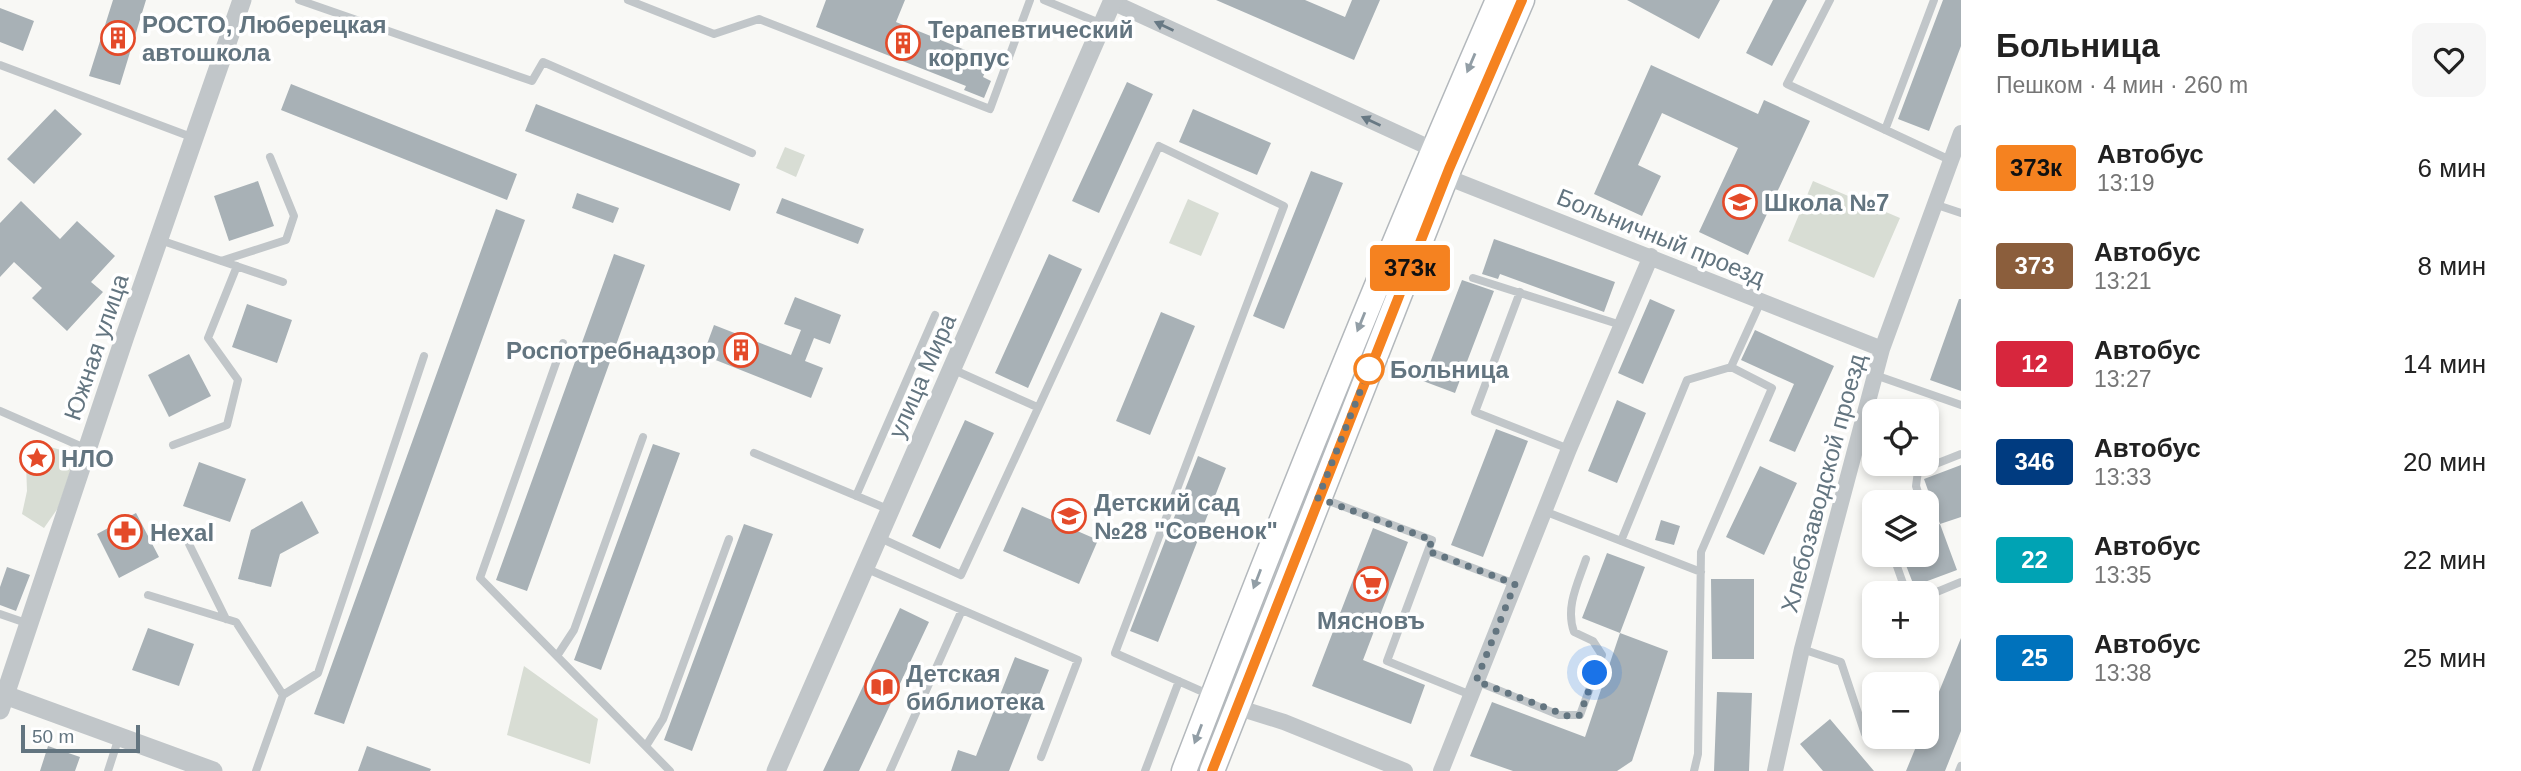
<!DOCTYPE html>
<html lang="ru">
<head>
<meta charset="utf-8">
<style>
	:root { --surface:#fff; --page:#f6f6f6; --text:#222; --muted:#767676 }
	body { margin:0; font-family:Arial,sans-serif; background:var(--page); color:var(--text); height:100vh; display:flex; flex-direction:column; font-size:26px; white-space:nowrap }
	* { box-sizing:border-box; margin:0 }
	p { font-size:23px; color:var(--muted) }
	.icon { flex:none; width:38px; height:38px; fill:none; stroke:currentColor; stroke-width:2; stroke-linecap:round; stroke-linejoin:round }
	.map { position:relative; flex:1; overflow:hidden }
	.drawer { display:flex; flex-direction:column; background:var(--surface); width:560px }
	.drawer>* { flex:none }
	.badge { padding:0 14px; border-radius:5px; font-size:24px; line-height:46px }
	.controls { position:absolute; left:1862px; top:399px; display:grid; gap:14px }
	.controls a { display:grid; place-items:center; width:77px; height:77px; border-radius:14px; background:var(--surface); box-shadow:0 4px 10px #0003; font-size:35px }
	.scale { position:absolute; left:21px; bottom:18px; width:119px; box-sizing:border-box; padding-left:7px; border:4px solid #637580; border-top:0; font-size:19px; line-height:24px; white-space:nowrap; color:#637580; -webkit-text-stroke:5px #fff; paint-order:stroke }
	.you { position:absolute; width:35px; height:35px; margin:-18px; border:5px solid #fff; border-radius:50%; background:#1a73e8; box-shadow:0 0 0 10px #1a73e833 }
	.map>.badge { position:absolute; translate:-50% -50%; box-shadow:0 0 0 4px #fff }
	.round { display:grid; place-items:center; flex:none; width:74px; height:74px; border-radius:14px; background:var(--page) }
	.head { display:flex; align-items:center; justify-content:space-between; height:119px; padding:0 35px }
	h1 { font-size:33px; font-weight:800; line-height:52px }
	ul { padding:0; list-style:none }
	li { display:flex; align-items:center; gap:21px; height:98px; padding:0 35px }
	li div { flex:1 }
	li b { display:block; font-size:26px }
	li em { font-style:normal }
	li .badge { min-width:77px; font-weight:700; text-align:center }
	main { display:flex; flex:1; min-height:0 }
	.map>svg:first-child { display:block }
	.green { fill:#d8ddd4 }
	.building { fill:#a8b1b6 }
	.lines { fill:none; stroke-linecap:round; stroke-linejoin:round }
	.primary-casing { stroke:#b3b8bc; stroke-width:27 }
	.service { stroke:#c1c6c9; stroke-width:8 }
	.minor { stroke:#c1c6c9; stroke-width:16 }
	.tertiary { stroke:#c1c6c9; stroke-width:19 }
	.primary { stroke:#fff; stroke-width:24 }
	.oneway { fill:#687984 }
	.oneway2 { fill:#929ea6 }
	.line-casing { stroke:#fff; stroke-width:16 }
	.line { stroke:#f58220; stroke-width:10 }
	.walk { stroke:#637580; stroke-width:7; stroke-dasharray:0 12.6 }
	.stop-dot { fill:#fff; stroke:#f58220; stroke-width:3.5 }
	.labels { text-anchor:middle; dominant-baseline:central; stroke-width:7; stroke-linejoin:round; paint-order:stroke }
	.poi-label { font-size:24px; font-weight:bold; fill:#637580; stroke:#fff; text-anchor:start }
	.street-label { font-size:24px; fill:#637580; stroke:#fff }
	.stop-label { font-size:24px; font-weight:bold; fill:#637580; stroke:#fff; text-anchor:start }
</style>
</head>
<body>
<main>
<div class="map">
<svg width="1961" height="771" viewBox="0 0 1961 771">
	<rect width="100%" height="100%" fill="#f8f8f5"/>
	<path class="green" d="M785 147 805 155 796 177 776 168Z
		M1813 181 1900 218 1874 278 1788 241Z
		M1188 199 1219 213 1201 256 1169 243Z
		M39 444 76 454 58 508 44 528 22 514 27 491 26 464Z
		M524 666 598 719 590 764 507 735Z"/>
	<path class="building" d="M113 0H146L120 85 89 76Z
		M826 0H905L896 22 990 60 983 77 991 81 984 98 964 90 966 86 816 27Z
		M1216 0H1305L1345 17 1352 0H1380L1354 60Z
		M1627 0H1720L1699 39Z
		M1773 0H1807L1772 66 1746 53Z
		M1943 0H1961V46L1929 131 1898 119Z
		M0 8 34 21 23 51 0 42Z
		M1651 65 1758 114 1764 100 1810 121 1748 255 1699 232 1738 148 1662 113 1638 165 1661 176 1642 216 1594 194Z
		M1127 82 1153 94 1099 213 1072 201Z
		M291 84 517 174 507 200 281 110Z
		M536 104 740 184 730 211 525 131Z
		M55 109 82 134 34 184 7 159Z
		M1193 109 1271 143 1257 175 1179 142Z
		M1311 171 1343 183 1284 329 1253 316Z
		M258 181 274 226 229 241 214 196Z
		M577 193 619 208 613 223 572 208Z
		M782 198 864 229 858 244 776 213Z
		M21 201 60 239 77 221 115 256 91 282 103 292 67 331 32 298 42 288 14 262 0 277V223Z
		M496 209 525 220 344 724 314 714Z
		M1494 239 1615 282 1604 312 1500 274 1498 279 1482 274Z
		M614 254 645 265 527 591 496 580Z
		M1049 254 1082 269 1028 388 995 373Z
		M1462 280 1494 291 1455 393 1423 381Z
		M795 297 841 315 830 344 814 338 805 361 823 368 811 398 703 355 714 325 791 355 801 330 784 324Z
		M1650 299 1675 310 1643 384 1618 373Z
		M1959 299H1961V391L1930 380Z
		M247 304 292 320 277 363 232 347Z
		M1161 312 1195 326 1150 435 1116 421Z
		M1755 330 1834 366 1795 452 1769 441 1794 384 1741 360Z
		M189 354 211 396 169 417 148 375Z
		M1617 400 1646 413 1617 483 1588 471Z
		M965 420 994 433 940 549 912 536Z
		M1496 429 1528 441 1483 557 1451 545Z
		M653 444 680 453 601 670 574 660Z
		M1198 456 1226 468 1158 642 1130 631Z
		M199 462 246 479 230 522 183 506Z
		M1961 465V517L1940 524 1924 479Z
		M1760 466 1797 483 1764 555 1726 537Z
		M302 501 319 533 280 554 271 587 238 579 251 530Z
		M1022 507 1098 540 1079 584 1003 551Z
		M136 513 159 557 119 578 97 534Z
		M1661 520 1680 526 1674 545 1655 540Z
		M744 524 773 534 692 751 664 740Z
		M1940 524 1957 570 1914 586 1902 555H1927V529Z
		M1373 528 1408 542 1363 660 1425 685 1411 724 1312 686Z
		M1607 553 1645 567 1620 633 1582 618Z
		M7 567 30 575 16 611 0 605V587Z
		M1711 579H1754V659H1712Z
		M900 608 929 622 859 771H823Z
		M148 628 194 644 179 686 132 670Z
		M1620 633 1668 651 1632 761 1617 771H1513L1470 756 1492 702 1585 737Z
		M1961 638V731L1945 771H1906L1920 737H1927V721Z
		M1015 657 1049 670 1009 771H951L958 750 976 756Z
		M1717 692 1752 693 1749 771H1714Z
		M1830 719 1874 771H1823L1800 744Z
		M48 746 80 757 75 771H40Z
		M367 746 431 769 430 771H358Z"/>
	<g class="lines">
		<g class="primary-casing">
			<path id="primary" d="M1184 771C1283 512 1387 255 1498 0
				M1212 771 1449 169 1522 0"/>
		</g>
		<path class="service" d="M299 0 532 81 543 62 752 153
			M628 0 714 34 759 19 990 109 1030 0
			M1044 0 1102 24
			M1830 0 1787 84 1950 160
			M0 65 194 138
			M1885 130 1934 0
			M1934 204 1961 213
			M160 240 283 282
			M221 261 286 240 294 216 270 157
			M1473 278 1621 325
			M1520 292 1475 412 1569 449
			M563 343 480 578 670 771
			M952 369 1037 407
			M1875 375 1961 405
			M0 411 87 449
			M173 445 227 425 238 380 208 338 237 266
			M754 453 890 510
			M856 496 935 315
			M1321 498 1432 540 1387 661 1471 695
			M1921 502 1916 486 1918 471 1961 454
			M1544 511 1701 572
			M878 537 961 575 1159 146 1284 206 1115 653 1210 695
			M1621 541 1687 380 1731 367 1761 301
			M189 544 226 619
			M1428 551 1515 584
			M1893 555 1905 589 1910 593
			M865 568 1078 660 1041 757
			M148 595 236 622 283 695 256 771
			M1927 596 1961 582
			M0 614 29 624
			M1802 649 1841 662 1865 734
			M557 656 574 630 643 437
			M1476 681 1559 715H1580L1602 655 1593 641 1574 632C1565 607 1578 583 1586 559
			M283 695 318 673 424 356
			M646 746 663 719 729 539
			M108 771 119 737
			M890 771 962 610
			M1145 771 1179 681
			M1694 771 1698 754 1701 552 1772 388 1731 367
			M1959 771 1961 766"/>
		<path class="minor" d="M1112 2 1441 153
			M1439 174 1882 349
			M1236 707 1284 722 1405 771
			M1441 771 1569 449 1651 256
			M1775 771 1802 649 1882 349 1961 133"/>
		<path class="tertiary" d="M5 695 213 771
			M0 710 125 336 242 0
			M776 771 1113 0"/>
		<use href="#primary" class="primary"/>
	</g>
	<defs><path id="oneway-solid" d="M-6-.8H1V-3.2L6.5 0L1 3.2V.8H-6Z" transform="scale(1.75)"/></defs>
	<g class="oneway">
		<use href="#oneway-solid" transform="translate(1164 26) rotate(-155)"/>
		<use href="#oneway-solid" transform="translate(1371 121) rotate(-155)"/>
	</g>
	<g class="oneway2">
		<use href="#oneway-solid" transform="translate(1471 63) rotate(113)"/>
		<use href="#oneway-solid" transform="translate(1361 322) rotate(112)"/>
		<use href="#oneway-solid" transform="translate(1257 579) rotate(111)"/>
		<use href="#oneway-solid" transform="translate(1198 734) rotate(111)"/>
	</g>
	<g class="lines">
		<g class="line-casing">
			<path id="line" d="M1212 771 1449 169 1522 0"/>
		</g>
		<use href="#line" class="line"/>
		<path class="walk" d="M1369 369 1318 498 1432 540 1428 551 1515 584 1476 681 1570 717 1580 715 1595 673"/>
	</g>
	<defs>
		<g id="building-ring" transform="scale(1.75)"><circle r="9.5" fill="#fff" stroke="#e44a29" stroke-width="1.5"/><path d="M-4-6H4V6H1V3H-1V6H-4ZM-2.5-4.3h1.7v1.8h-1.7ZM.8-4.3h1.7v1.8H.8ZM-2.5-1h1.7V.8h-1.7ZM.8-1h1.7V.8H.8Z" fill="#e44a29"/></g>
		<g id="school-ring" transform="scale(1.75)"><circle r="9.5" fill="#fff" stroke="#e44a29" stroke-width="1.5"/><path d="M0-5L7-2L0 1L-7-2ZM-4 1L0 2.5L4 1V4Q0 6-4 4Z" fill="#e44a29"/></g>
		<g id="sight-ring" transform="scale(1.75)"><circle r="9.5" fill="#fff" stroke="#e44a29" stroke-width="1.5"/><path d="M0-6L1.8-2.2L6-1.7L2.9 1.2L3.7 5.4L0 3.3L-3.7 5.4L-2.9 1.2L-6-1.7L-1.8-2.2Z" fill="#e44a29"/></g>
		<g id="pharmacy-ring" transform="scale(1.75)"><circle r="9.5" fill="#fff" stroke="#e44a29" stroke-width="1.5"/><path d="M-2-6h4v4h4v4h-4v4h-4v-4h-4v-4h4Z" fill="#e44a29"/></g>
		<g id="supermarket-ring" transform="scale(1.75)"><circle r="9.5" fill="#fff" stroke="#e44a29" stroke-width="1.5"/><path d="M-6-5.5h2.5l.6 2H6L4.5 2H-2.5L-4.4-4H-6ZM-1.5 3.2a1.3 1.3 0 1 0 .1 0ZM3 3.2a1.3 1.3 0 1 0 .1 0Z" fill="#e44a29"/></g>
		<g id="library-ring" transform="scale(1.75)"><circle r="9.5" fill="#fff" stroke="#e44a29" stroke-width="1.5"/><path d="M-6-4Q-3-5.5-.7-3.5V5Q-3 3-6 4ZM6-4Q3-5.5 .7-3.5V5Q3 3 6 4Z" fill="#e44a29"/></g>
	</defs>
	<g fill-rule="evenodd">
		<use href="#building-ring" x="118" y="38"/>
		<use href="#building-ring" x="903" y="43"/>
		<use href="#school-ring" x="1740" y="202"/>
		<use href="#building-ring" x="741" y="350"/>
		<use href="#sight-ring" x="37" y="458"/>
		<use href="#school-ring" x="1069" y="516"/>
		<use href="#pharmacy-ring" x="125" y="532"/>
		<use href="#supermarket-ring" x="1371" y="584"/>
		<use href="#library-ring" x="882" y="687"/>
	</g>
	<circle class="stop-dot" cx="1369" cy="369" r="14"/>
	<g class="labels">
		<g class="poi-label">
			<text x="142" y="24">РОСТО, Люберецкая<tspan x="142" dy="28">автошкола</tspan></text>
			<text x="928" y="29">Терапевтический<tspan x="928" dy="28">корпус</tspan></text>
			<text x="1764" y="202">Школа №7</text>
			<text x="716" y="350" text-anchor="end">Роспотребнадзор</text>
			<text x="61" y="458">НЛО</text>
			<text x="1094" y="502">Детский сад<tspan x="1094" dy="28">№28 "Совенок"</tspan></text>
			<text x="150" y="532">Hexal</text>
			<text x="1371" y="620" text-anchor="middle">Мясновъ</text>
			<text x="906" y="673">Детская<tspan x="906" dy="28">библиотека</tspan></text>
		</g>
		<g class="street-label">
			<text transform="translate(1661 237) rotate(22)">Больничный проезд</text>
			<text transform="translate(96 347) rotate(-71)">Южная улица</text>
			<text transform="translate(922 376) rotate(-66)">улица Мира</text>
			<text transform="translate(1823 483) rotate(-75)">Хлебозаводской проезд</text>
		</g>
		<g class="stop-label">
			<text x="1390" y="369">Больница</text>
		</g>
	</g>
</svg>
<div class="controls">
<a><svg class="icon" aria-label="locate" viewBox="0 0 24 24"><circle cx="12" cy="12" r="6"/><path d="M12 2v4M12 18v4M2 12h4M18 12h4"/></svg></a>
<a><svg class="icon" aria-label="layers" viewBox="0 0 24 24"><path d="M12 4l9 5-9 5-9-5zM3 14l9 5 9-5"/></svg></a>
<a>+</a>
<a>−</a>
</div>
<div class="scale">50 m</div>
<div class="you" style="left:1595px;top:673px"></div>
<b class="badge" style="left:1410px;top:268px;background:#f58220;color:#111">373к</b>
</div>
<section class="drawer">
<div class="head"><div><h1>Больница</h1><p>Пешком · 4 мин · 260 m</p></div><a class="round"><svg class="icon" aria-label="heart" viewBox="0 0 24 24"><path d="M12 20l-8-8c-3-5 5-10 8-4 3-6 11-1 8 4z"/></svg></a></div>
<ul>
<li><span class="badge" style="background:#f58220;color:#111">373к</span><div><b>Автобус</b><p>13:19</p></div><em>6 мин</em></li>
<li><span class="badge" style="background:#8b5e3c;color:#fff">373</span><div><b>Автобус</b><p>13:21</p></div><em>8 мин</em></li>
<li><span class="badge" style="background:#d7263d;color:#fff">12</span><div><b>Автобус</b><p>13:27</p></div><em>14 мин</em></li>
<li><span class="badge" style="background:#003b80;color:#fff">346</span><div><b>Автобус</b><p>13:33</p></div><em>20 мин</em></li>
<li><span class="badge" style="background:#00a3b4;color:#fff">22</span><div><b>Автобус</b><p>13:35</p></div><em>22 мин</em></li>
<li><span class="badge" style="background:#0072bc;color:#fff">25</span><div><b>Автобус</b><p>13:38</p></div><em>25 мин</em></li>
</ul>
</section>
</main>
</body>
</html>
